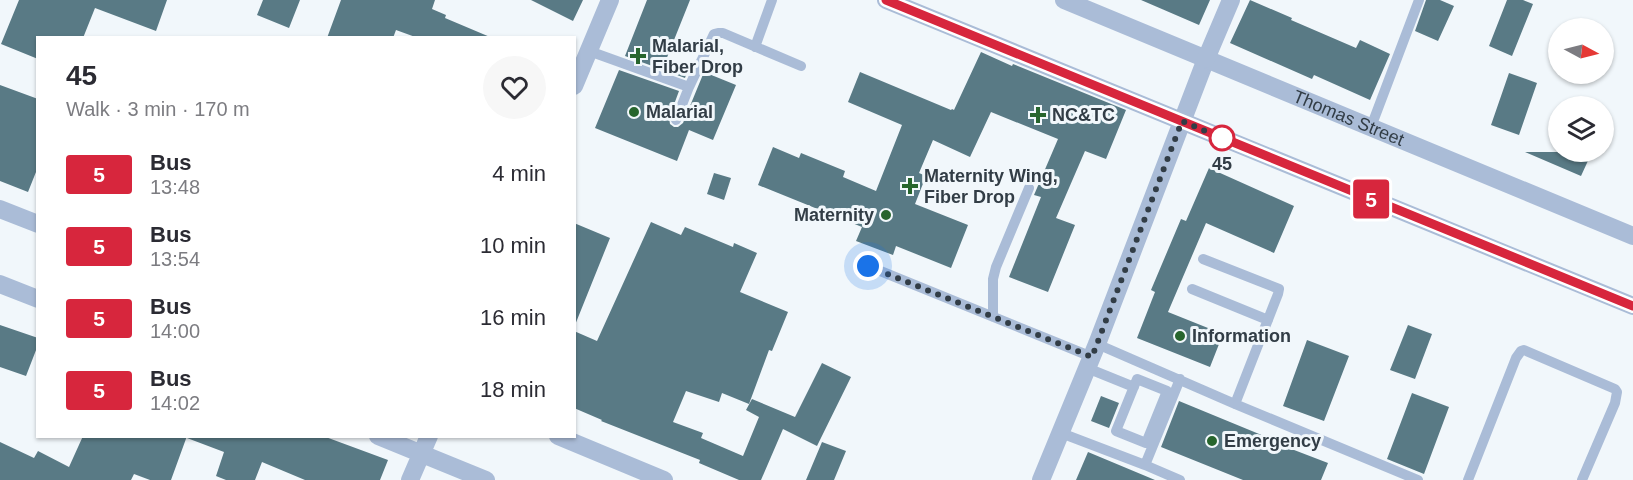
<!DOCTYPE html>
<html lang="en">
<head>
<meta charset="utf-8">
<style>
	:root { --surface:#fff; --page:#f7f7f7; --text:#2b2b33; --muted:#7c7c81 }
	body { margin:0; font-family:Helvetica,sans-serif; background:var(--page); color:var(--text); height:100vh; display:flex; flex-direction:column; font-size:22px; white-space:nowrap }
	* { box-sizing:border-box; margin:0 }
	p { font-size:20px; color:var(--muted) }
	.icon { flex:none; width:33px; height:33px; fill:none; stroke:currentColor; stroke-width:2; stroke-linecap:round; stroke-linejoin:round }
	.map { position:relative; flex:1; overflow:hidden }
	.side { position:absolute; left:36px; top:36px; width:540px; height:402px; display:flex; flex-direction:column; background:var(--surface); border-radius:0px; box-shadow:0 2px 4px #0004 }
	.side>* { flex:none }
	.badge { padding:0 12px; border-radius:4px; font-size:21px; line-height:39px }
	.needle { width:39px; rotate:97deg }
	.controls { position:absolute; left:1548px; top:18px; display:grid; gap:12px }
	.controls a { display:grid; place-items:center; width:66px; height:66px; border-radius:50%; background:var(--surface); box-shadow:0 2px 4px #0004; font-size:30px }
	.you { position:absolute; width:30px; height:30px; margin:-15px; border:4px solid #fff; border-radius:50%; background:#1a73e8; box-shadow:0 0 0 9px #1a73e833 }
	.map>.badge { position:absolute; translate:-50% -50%; box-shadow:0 0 0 3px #fff }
	.round { display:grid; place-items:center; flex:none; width:63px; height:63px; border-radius:32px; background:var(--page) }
	.headline { display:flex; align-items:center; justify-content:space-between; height:102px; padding:0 30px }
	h1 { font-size:28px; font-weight:800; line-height:45px }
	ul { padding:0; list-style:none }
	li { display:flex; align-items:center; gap:18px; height:72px; padding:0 30px }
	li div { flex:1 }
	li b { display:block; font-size:22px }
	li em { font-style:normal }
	li .badge { min-width:66px; font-weight:700; text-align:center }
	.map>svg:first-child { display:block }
	.building { fill:#597a85 }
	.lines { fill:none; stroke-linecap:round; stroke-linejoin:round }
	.service { stroke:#aabcd7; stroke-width:10 }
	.minor { stroke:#aabcd7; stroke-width:18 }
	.tertiary { stroke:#aabcd7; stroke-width:18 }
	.line-casing { stroke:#fff; stroke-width:14 }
	.line { stroke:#d7263d; stroke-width:9 }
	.walk { stroke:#323d46; stroke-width:6; stroke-dasharray:0 10.8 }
	.poi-dot { fill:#27652d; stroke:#f1f7fb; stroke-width:2 }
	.stop-dot { fill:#fff; stroke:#d7263d; stroke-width:3 }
	.labels { text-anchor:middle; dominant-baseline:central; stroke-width:6; stroke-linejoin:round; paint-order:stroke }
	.poi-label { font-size:18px; font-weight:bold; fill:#323d46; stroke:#f1f7fb; text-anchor:start }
	.street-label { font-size:18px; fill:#323d46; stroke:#f1f7fb }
	.stop-label { font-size:18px; font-weight:bold; fill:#323d46; stroke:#f1f7fb }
</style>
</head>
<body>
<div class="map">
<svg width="1633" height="480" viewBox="0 0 1633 480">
	<rect width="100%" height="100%" fill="#f1f7fb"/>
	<path class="building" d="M19 0H167L156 31 95 8 83 38H38V59L1 44Z
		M263 0H300L289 28 257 15Z
		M341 0H435L432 9 446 15 445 18 490 37 418 38 396 30 393 38H327Z
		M531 0H583L573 21Z
		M647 0H690L664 65 686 75 685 78 625 56Z
		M1141 0H1210L1199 25Z
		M1250 0 1292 18 1291 20 1356 48 1360 40 1390 54 1370 100 1314 75 1312 79 1230 43Z
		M1426 0H1440L1454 6 1438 41 1415 31Z
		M1507 0H1523L1533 4 1512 56 1489 46Z
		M981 52 1012 66 1013 64 1126 110 1106 159 1085 151 1056 218 1075 225 1048 292 1009 277 1041 197 1034 195 1058 139 991 112 970 157 933 140 919 173 926 176 915 204 968 225 951 268 896 246 893 255 856 241 862 227 758 185 773 147 799 158 801 153 845 171 843 177 876 191 902 125 848 102 860 72 951 110 952 109 954 110Z
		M619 70 679 91 669 118 670 124 674 127H678L683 123 704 72 736 85 713 140 689 130 677 161 595 128Z
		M1509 73 1537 83 1519 135 1491 125Z
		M0 85 38 99V167L28 192 0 181Z
		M1525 152H1592L1581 176Z
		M1209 168 1294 206 1274 253 1206 223 1168 312 1223 334 1210 367 1137 338 1155 292 1151 290 1181 219 1186 221Z
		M714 173 731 178 724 200 707 194Z
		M651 222 681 235 685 227 733 247 734 243 757 253 740 292 788 312 772 351 769 350 749 404 722 393 719 402 686 391 673 422 703 433 701 438 743 456 759 417 746 410 752 399 795 417 822 363 851 377 817 446 783 429 761 480H739L699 463 700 460 601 421 602 420 574 408V331L597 341Z
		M574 223 610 238 575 325H574Z
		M0 325 38 338V345L26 376 0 367Z
		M1408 325 1432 334 1415 379 1390 370Z
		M1307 340 1349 356 1324 421 1283 406Z
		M1412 393 1449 407 1424 474 1387 459Z
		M1101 396 1119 403 1109 428 1091 421Z
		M1179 401 1264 436 1263 438 1328 463 1321 480H1243L1161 447Z
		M83 436H187L171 480H150L134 474 131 480H0V442L34 458 38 451 69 467Z
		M187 436H323L388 460 380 480H305L262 462 255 480H226L216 476 224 452 187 438Z
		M822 442 846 451 834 480H806Z
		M1088 452 1155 480H1076Z"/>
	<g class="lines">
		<path class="service" d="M755 47 772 0
			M589 51 689 87
			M676 120 689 87 714 34 718 33H723L801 66
			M1371 127 1419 0
			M1203 259 1279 289 1278 294 1235 404
			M868 266 1092 357
			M1192 289 1268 320
			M993 317V279L996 267 1029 188
			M1097 344 1235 404 1418 480
			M1087 368 1134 387
			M1137 379 1167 391 1146 443 1116 431Z
			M1061 433 1145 465 1180 379
			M1145 465 1180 480
			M1468 480 1516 358 1521 351 1524 350 1615 389 1617 392 1615 403 1582 480"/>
		<path class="minor" d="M574 86 610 0
			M0 209 38 224
			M0 284 38 299
			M378 436 486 480
			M558 436 664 480
			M410 480 429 436
			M1041 480 1097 344 1206 59"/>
		<g class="tertiary">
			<path d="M886 0 1633 306"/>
			<path id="s1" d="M1064 0 1633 236"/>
			<path d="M1206 59 1231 0"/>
		</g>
	</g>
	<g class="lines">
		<g class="line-casing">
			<path id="line" d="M886 0 1633 306"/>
		</g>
		<use href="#line" class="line"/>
		<path class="walk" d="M868 266 1092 357 1182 121 1222 138"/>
	</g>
	<g class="poi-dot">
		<path d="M635 47h6v6h6v6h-6v6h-6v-6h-6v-6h6z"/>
		<circle cx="634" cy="112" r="6"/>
		<path d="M1035 106h6v6h6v6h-6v6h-6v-6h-6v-6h6z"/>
		<path d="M907 177h6v6h6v6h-6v6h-6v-6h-6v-6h6z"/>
		<circle cx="886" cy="215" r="6"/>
		<circle cx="1180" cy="336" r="6"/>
		<circle cx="1212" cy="441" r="6"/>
	</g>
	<circle class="stop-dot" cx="1222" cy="138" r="12"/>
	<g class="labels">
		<g class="poi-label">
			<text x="652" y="46">Malarial,<tspan x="652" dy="21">Fiber Drop</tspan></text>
			<text x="646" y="112">Malarial</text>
			<text x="1052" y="115">NC&amp;TC</text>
			<text x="924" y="176">Maternity Wing,<tspan x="924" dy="21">Fiber Drop</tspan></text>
			<text x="874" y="215" text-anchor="end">Maternity</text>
			<text x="1192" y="336">Information</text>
			<text x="1224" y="441">Emergency</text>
		</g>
		<g class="street-label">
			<text stroke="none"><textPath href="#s1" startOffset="308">Thomas Street</textPath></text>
		</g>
		<g class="stop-label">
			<text x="1222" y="164">45</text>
		</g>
	</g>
</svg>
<div class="controls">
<a><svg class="needle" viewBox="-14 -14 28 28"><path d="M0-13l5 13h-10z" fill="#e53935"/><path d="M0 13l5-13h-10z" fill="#7c7c81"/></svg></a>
<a><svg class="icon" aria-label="layers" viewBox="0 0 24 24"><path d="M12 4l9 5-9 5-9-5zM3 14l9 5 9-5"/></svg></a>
</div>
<div class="you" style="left:868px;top:266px"></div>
<b class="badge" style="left:1371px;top:199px;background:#d7263d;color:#fff">5</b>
<section class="side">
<div class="headline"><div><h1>45</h1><p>Walk · 3 min · 170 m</p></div><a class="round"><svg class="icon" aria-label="heart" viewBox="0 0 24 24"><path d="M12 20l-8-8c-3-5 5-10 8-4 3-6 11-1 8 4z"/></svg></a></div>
<ul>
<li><span class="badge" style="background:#d7263d;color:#fff">5</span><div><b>Bus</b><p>13:48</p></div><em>4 min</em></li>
<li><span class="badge" style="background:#d7263d;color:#fff">5</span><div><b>Bus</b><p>13:54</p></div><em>10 min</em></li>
<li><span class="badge" style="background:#d7263d;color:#fff">5</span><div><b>Bus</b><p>14:00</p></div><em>16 min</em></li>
<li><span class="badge" style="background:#d7263d;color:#fff">5</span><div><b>Bus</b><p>14:02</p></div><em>18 min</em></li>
</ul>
</section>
</div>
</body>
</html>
